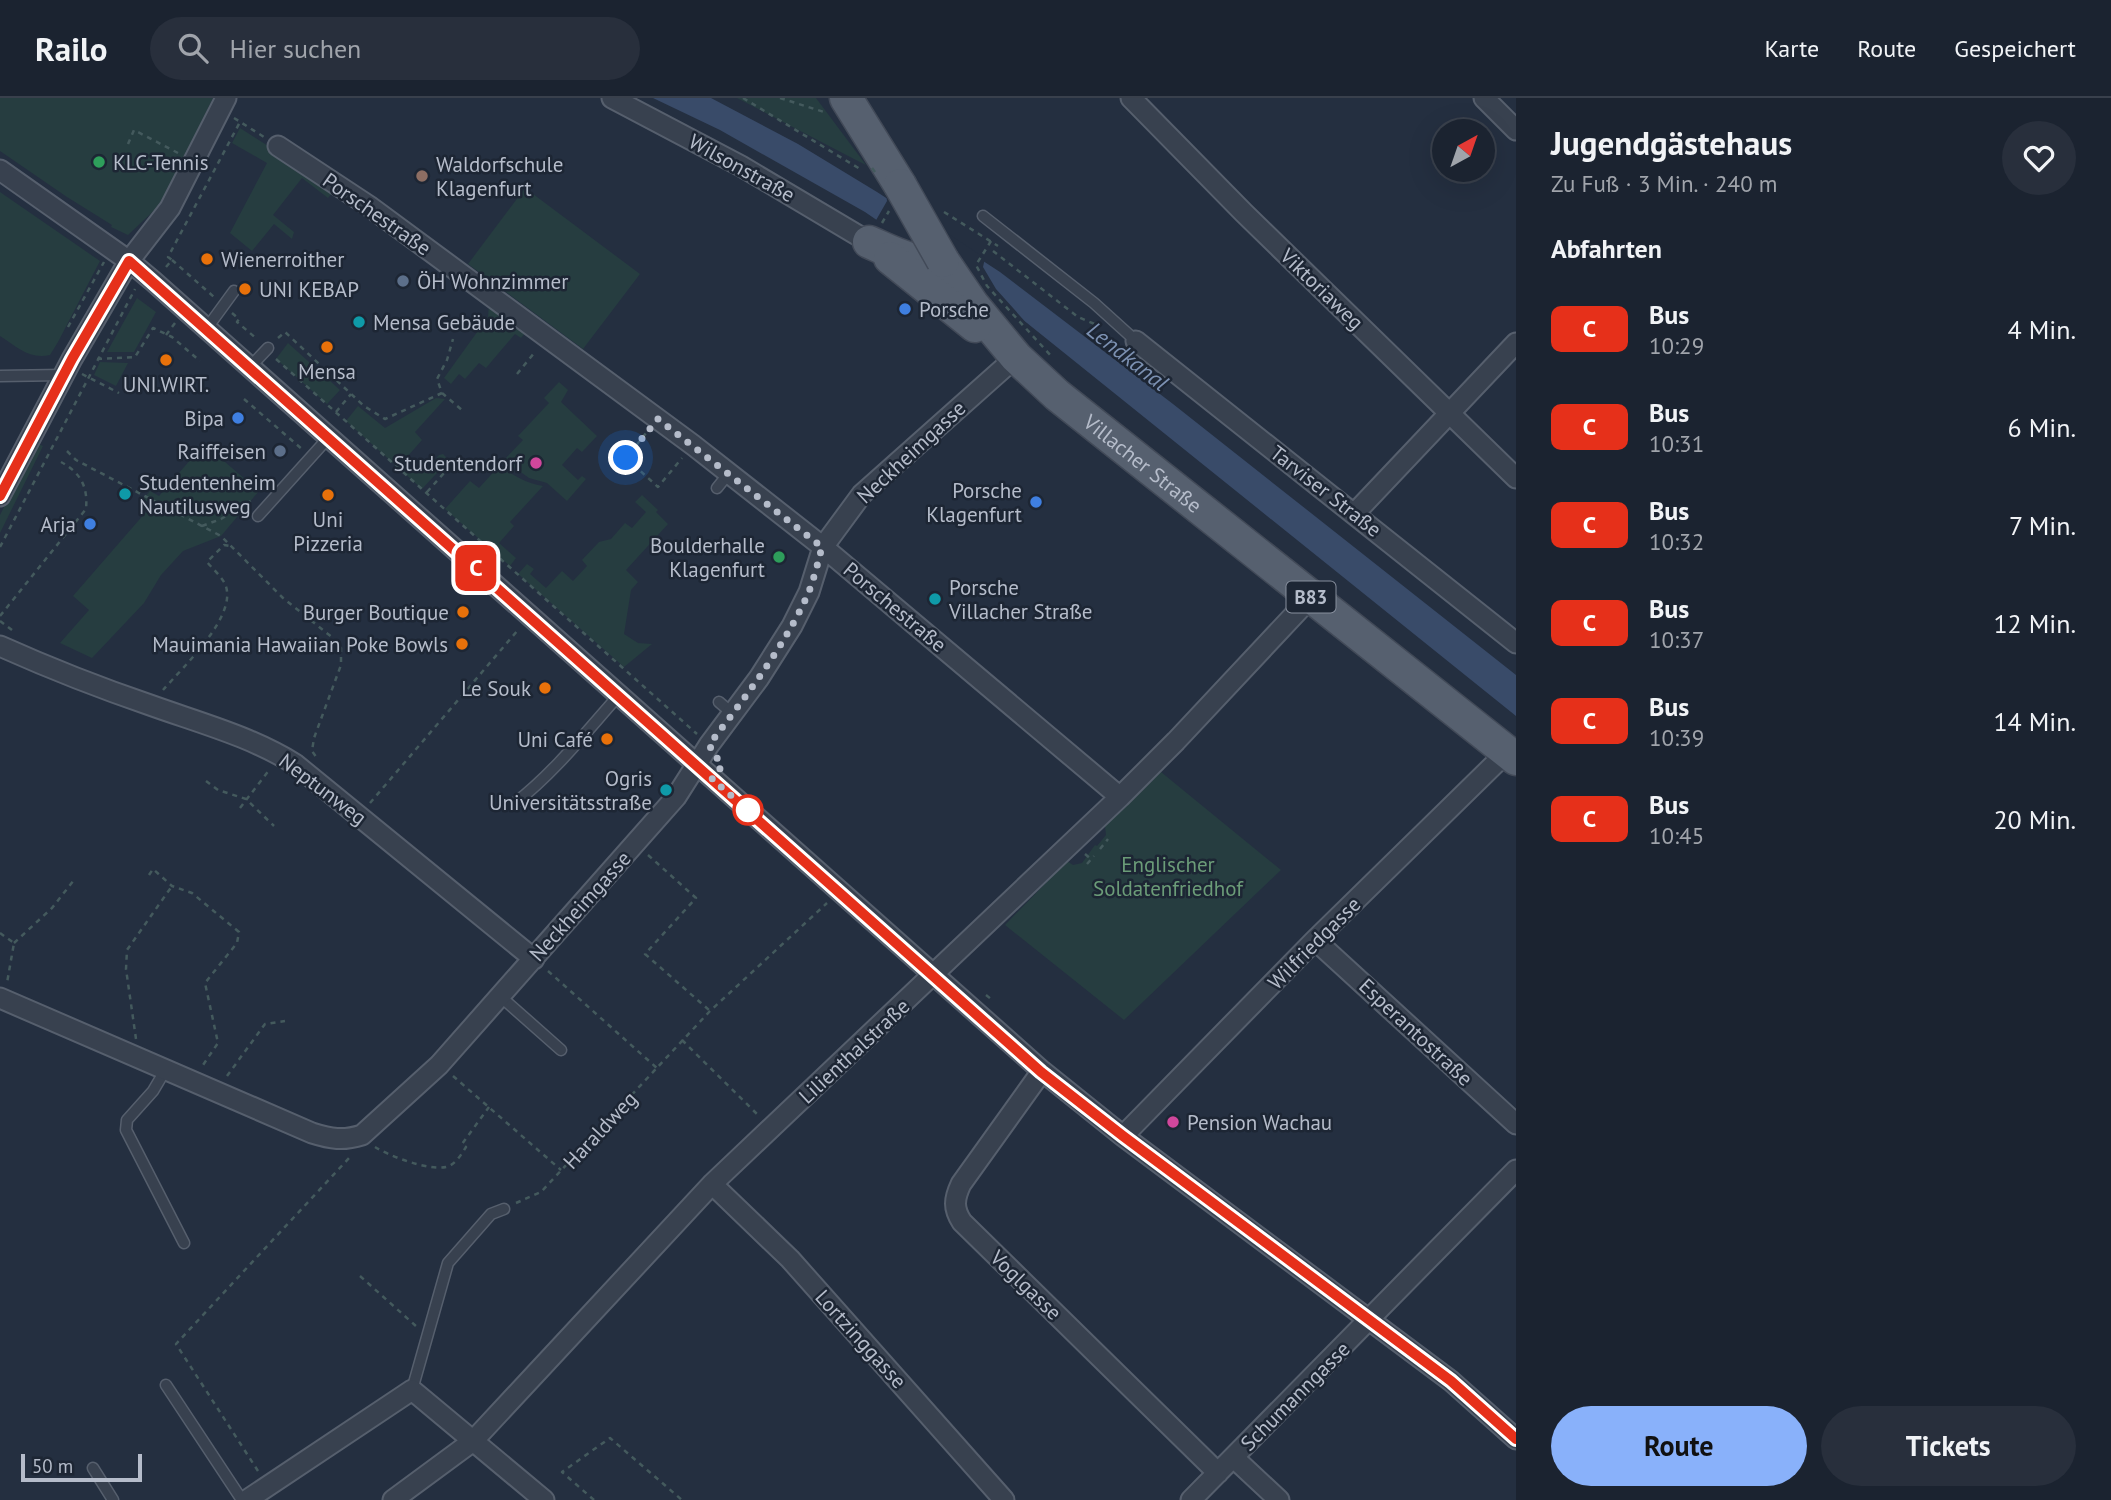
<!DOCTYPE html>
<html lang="de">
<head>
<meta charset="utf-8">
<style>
	:root { --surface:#1b2330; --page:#282f3c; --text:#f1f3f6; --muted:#a0a4ab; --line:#39404c; --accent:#89b1fa }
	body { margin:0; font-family:"PT Sans",sans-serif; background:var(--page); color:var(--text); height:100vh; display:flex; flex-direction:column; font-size:26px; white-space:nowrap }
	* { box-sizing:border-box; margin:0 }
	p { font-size:23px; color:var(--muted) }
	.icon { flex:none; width:38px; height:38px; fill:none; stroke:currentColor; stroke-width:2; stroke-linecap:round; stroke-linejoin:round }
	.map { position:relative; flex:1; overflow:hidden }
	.drawer { display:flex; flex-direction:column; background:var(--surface); width:595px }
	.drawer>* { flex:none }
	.badge { padding:0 14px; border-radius:10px; font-size:24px; line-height:46px }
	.needle { width:46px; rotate:40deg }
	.controls { position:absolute; left:1432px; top:21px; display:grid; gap:14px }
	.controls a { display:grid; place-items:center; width:63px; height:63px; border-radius:50%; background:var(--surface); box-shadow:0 7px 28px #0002,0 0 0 2px var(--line); font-size:35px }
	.scale { position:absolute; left:21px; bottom:18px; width:121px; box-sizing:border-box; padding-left:7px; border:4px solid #b5bcca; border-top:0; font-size:19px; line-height:24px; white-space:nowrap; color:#b5bcca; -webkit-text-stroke:5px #1d2634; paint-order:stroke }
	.you { position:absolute; width:35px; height:35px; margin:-18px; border:5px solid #fff; border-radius:50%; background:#1a73e8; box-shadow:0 0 0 10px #1a73e833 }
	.map>.badge { position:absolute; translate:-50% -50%; box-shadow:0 0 0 4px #fff }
	h2 { padding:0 35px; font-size:26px; line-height:63px }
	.round { display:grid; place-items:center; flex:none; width:74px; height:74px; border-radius:37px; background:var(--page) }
	.head { display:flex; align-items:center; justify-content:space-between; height:119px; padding:0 35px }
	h1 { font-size:33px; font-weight:600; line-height:52px }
	.action { display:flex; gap:14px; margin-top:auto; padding:14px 35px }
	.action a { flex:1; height:80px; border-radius:42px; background:var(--accent); color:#111; font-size:28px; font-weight:600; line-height:80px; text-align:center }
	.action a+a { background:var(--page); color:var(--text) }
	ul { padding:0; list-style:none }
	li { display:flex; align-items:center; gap:21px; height:98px; padding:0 35px }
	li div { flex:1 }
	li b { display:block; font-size:26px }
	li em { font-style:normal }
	li .badge { min-width:77px; font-weight:700; text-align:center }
	header { display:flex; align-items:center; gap:42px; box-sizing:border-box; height:98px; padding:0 35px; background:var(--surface); border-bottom:2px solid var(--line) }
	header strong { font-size:33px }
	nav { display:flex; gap:38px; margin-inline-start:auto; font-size:24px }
	.search { width:490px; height:63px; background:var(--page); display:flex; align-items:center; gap:18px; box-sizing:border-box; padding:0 24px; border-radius:38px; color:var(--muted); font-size:26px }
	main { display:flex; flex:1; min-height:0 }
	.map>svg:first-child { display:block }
	.green { fill:#263d40 }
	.water { fill:#394b69 }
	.pier { fill:#242f40 }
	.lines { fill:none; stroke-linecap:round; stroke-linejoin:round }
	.lane-casing { stroke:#565f6d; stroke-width:13 }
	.street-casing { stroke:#565f6d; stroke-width:23 }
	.primary-casing { stroke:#424a58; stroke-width:35 }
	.path { stroke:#445a5d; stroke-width:2.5; stroke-dasharray:5 5; stroke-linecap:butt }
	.lane { stroke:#38414f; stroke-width:10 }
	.street { stroke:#38414f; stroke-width:19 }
	.primary { stroke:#56606f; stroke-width:32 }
	.primary-bridge-casing { stroke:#424a58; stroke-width:35; stroke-linecap:butt }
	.path-bridge { stroke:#445a5d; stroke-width:2.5; stroke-dasharray:5 5; stroke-linecap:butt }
	.primary-bridge { stroke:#56606f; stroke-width:32 }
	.line-casing { stroke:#fff; stroke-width:16 }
	.line { stroke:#e6301a; stroke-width:10 }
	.walk { stroke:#b5bcca; stroke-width:7; stroke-dasharray:0 12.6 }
	.leisure-dot { fill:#2e9e5b; stroke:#1d2634; stroke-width:2.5 }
	.education-dot { fill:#8d6e63; stroke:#1d2634; stroke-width:2.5 }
	.food-dot { fill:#e8710a; stroke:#1d2634; stroke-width:2.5 }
	.service-dot { fill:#5c6f8a; stroke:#1d2634; stroke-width:2.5 }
	.shop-dot { fill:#3f7fe0; stroke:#1d2634; stroke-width:2.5 }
	.culture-dot { fill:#0f9aa8; stroke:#1d2634; stroke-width:2.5 }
	.hotel-dot { fill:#d1479c; stroke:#1d2634; stroke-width:2.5 }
	.stop-dot { fill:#fff; stroke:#e6301a; stroke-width:3.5 }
	.labels { text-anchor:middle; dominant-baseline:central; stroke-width:5; stroke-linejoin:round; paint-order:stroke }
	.shield { fill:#1d2634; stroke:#878f9d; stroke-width:2 }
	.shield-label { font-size:19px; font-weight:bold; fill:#b5bcca }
	.poi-label { font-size:21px; fill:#b5bcca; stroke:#1d2634; text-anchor:end }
	.street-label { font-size:21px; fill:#b5bcca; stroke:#1d2634 }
	.park-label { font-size:21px; fill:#6b9c78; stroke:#1d2634 }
	.water-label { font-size:23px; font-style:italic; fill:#7c91b2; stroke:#1d2634 }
</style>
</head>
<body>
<header>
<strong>Railo</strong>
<div class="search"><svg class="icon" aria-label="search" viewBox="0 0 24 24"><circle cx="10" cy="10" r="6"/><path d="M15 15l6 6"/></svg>Hier suchen</div>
<nav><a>Karte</a><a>Route</a><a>Gespeichert</a></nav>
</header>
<main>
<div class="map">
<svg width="1516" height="1402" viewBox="0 0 1516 1402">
	<rect width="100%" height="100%" fill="#242f40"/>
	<path class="green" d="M0 0H213L161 106 128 137 111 129 112 127 67 99 0 53Z
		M737 0H816L866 67 854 61Z
		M240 30 287 60 285 64 332 95 328 100 302 80 273 117 294 134 292 141 274 126 252 153 230 135 267 65 232 45Z
		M525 90 640 176 583 251 468 166Z
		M0 94 100 163 58 244 50 257C30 262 17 249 0 238Z
		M137 200 156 214 134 254H107Z
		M489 206 526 234 521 240 515 236 486 270 479 265 465 281 459 276 451 286 444 280 488 219Z
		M288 245 340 292 327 306 276 261Z
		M100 264 128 265 116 288 94 277Z
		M559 284 568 292 561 304 597 338 582 354 577 350 562 367 578 382 582 378 586 381 567 403 547 385 529 380 504 362 523 342 518 338 549 305 544 300Z
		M436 300 445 301 415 334 422 342 407 359 424 374 439 357 443 356 449 362 422 391 346 323 358 308 385 330Z
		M36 345 43 348 0 435V417Z
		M204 346 259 393 221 438 183 453 161 477 144 505 92 560 60 545 89 512 73 498 152 407 143 401 150 393 159 398Z
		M500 367C513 378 526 385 543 388L510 424 514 428 499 445 516 460 510 468 445 411 470 383 479 390Z
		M642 397 658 412 656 414 668 426 626 472 638 484 631 492 624 536 638 545 652 546 624 569 518 476 527 466 534 471 530 476 546 490 562 473 573 483 587 468 582 462 599 444 611 441 625 425 632 430 646 414 635 404Z
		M1161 674 1281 772 1124 922 1005 827 1067 763 1073 767 1082 765 1095 747 1097 748 1106 737 1105 728Z"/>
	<path class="water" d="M653 0H711L798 46 877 94 1000 174 1173 306 1516 577V618L1027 225 865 114 720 32Z"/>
	<path class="pier" d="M886 95 985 160 983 169 996 191 1038 238 875 124 887 103Z"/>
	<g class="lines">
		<g class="lane-casing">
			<path id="lane" d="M983 118 1094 205 1136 243
				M207 230 234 193
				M250 269 268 250
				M0 278 63 277
				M717 390 729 375
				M258 418 329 339
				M719 604 733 616
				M515 705C554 675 586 634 619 597
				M500 898 561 952
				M166 971 153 993 127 1022 126 1032 184 1145
				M166 1287 242 1402
				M412 1292 448 1165 491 1116 504 1111
				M93 1370 113 1402"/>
		</g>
		<g class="street-casing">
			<path id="street" d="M612 0 741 68 869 144
				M1131 0 1244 115 1516 380
				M1484 0 1516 32
				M278 48 369 108 693 347 823 449 1120 699
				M0 72 129 163 153 183 1042 973 1123 1038 1451 1283 1516 1341
				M1136 243 1516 545
				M0 398 72 261 129 163 170 110 226 0
				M1355 415 1516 245
				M0 548C49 570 100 590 150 607 200 625 250 638 295 666L534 861
				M1315 842 1516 1026
				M0 900 312 1035C331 1041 343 1043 362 1037L439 967 676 699 709 647 759 580 792 528 809 494 823 449 862 396 1016 259
				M1042 973 961 1086C954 1101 953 1110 962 1124L1218 1375
				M1123 1038 1315 842 1507 654
				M712 1086 790 1161 1004 1402
				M1234 1360 1279 1402
				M247 1402 412 1292 544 1402
				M393 1402 473 1343 712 1086 1120 699 1176 643 1311 499
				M1191 1402 1516 1072"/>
		</g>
		<g class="primary-casing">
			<g id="primary">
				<path d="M846 0 900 87"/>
				<path id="s1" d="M869 144C896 156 913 166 943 163L973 207 1016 259 1057 297 1516 661"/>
				<path d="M890 160 975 228"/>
			</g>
		</g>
		<path class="path" d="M743 0 860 71
			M780 0 827 15
			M234 20 264 39
			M128 46 134 32 178 55
			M944 114 998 148
			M882 125 889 113
			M993 153 1078 219 1097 227
			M172 162 214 199
			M166 169 172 162 168 159 240 24
			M232 215 239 221 237 224 257 241
			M68 229 104 164
			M166 237 175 225
			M278 240 285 234 364 308 385 321 442 295 437 281 447 262 453 241
			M97 261 135 259 153 230 172 239 200 263
			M276 261 697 636
			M82 276 119 295
			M517 276 535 254
			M442 295 462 312
			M244 301 303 352
			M336 314 351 296
			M67 353 76 362 221 438 283 500 333 540 341 550V567L314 640 312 653 317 660
			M626 360 658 389 682 360
			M624 363 646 335
			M427 394 452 366
			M202 428 221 421 254 401
			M0 449 135 191
			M0 518 86 411C88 389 81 375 61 364
			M0 523 16 535
			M163 592C183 569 239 517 225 486 221 478 212 470 207 464L224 447 230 448
			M206 683 218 692 246 701 274 728
			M370 705 518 532
			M240 710 270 671
			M1100 751 1108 741
			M1085 756 1091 761
			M648 757 696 800 645 856 709 912
			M1087 766 1094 758
			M149 777 153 771 172 788 192 795 239 834 237 845 205 885 218 945 203 967
			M0 835 14 845 7 885
			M14 845 52 810 74 782
			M548 873 658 971
			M986 897 991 901 993 898
			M136 941 126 871 127 852 172 788
			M682 942 759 1018
			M227 978 265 926 285 923
			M453 978 561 1072
			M375 1049C389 1058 429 1073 446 1069 455 1067 461 1057 466 1049L462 1046 489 1009
			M516 1105 541 1094 710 913 827 805
			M360 1178 417 1229
			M258 1373 176 1246 350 1059
			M594 1402 562 1374 610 1340 682 1402"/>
		<use href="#lane" class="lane"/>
		<use href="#street" class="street"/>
		<use href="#primary" class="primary"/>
		<g class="primary-bridge-casing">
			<path id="primary-bridge" d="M900 87 943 163"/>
		</g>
		<path class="path-bridge" d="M872 70 878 78
			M991 143 976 167 987 188 1053 260"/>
		<use href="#primary-bridge" class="primary-bridge"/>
	</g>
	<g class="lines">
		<g class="line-casing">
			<path id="line" d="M0 398 72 261 129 163 1041 974 1123 1038 1451 1283 1516 1341"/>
		</g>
		<use href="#line" class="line"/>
		<path class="walk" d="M626 360 658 321 822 449C818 464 814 481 808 496 783 551 745 599 709 647L722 668 712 681 748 712"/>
	</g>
	<g class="leisure-dot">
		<circle cx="99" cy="64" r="7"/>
		<circle cx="779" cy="459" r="7"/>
	</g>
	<circle class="education-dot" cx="422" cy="78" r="7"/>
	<g class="food-dot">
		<circle cx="207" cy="161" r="7"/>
		<circle cx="245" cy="191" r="7"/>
		<circle cx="327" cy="249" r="7"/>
		<circle cx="166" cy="262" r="7"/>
		<circle cx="328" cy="397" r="7"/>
		<circle cx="463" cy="514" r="7"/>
		<circle cx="462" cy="546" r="7"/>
		<circle cx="545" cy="590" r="7"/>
		<circle cx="607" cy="641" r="7"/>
	</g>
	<g class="service-dot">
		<circle cx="403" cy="183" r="7"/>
		<circle cx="280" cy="353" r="7"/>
	</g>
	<g class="shop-dot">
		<circle cx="905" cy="211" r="7"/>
		<circle cx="238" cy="320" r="7"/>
		<circle cx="1036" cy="404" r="7"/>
		<circle cx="90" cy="426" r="7"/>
	</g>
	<g class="culture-dot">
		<circle cx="359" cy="224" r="7"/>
		<circle cx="125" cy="396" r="7"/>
		<circle cx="935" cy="501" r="7"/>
		<circle cx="666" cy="692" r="7"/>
	</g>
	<g class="hotel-dot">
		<circle cx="536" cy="365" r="7"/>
		<circle cx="1173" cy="1024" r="7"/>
	</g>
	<circle class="stop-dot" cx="748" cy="712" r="14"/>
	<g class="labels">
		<rect class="shield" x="1286.5" y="483.5" width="49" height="31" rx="5"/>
		<g class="shield-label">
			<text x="1311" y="499">B83</text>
		</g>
		<g class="poi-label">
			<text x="113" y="64" text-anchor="start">KLC-Tennis</text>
			<text x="436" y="66" text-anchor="start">Waldorfschule<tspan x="436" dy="24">Klagenfurt</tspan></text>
			<text x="221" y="161" text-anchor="start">Wienerroither</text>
			<text x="417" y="183" text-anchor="start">ÖH Wohnzimmer</text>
			<text x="259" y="191" text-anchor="start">UNI KEBAP</text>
			<text x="919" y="211" text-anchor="start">Porsche</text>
			<text x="373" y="224" text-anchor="start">Mensa Gebäude</text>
			<text x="327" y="273" text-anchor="middle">Mensa</text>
			<text x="166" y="286" text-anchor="middle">UNI.WIRT.</text>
			<text x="224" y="320">Bipa</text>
			<text x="266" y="353">Raiffeisen</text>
			<text x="522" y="365">Studentendorf</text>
			<text x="139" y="384" text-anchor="start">Studentenheim<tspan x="139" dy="24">Nautilusweg</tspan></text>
			<text x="1022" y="392">Porsche<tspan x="1022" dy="24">Klagenfurt</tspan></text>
			<text x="328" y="421" text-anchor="middle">Uni<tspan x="328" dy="24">Pizzeria</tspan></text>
			<text x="76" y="426">Arja</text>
			<text x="765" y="447">Boulderhalle<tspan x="765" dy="24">Klagenfurt</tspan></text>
			<text x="949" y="489" text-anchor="start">Porsche<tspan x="949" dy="24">Villacher Straße</tspan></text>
			<text x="449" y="514">Burger Boutique</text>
			<text x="448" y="546">Mauimania Hawaiian Poke Bowls</text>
			<text x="531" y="590">Le Souk</text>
			<text x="593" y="641">Uni Café</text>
			<text x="652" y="680">Ogris<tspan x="652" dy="24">Universitätsstraße</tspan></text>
			<text x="1187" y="1024" text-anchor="start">Pension Wachau</text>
		</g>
		<g class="street-label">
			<text transform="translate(742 70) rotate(29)">Wilsonstraße</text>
			<text transform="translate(377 116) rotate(35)">Porschestraße</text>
			<text transform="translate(1322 191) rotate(44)">Viktoriaweg</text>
			<text transform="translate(911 354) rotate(-43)">Neckheimgasse</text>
			<text stroke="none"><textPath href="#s1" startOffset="364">Villacher Straße</textPath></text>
			<text transform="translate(1326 393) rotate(38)">Tarviser Straße</text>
			<text transform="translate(895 509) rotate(40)">Porschestraße</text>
			<text transform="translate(323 691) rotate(37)">Neptunweg</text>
			<text transform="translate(580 808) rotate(-48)">Neckheimgasse</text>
			<text transform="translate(1314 845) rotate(-45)">Wilfriedgasse</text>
			<text transform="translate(1416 934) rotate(43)">Esperantostraße</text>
			<text transform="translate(854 953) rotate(-43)">Lilienthalstraße</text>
			<text transform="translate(600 1032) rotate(-47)">Haraldweg</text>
			<text transform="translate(1026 1187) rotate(44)">Voglgasse</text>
			<text transform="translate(861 1241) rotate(48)">Lortzinggasse</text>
			<text transform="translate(1295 1298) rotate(-45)">Schumanngasse</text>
		</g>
		<g class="park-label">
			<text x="1168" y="766">Englischer<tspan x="1168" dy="24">Soldatenfriedhof</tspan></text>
		</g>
		<g class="water-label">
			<text transform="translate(1128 258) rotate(38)">Lendkanal</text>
		</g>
	</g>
</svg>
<div class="controls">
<a><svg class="needle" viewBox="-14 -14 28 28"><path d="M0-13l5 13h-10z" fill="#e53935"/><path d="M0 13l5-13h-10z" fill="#a0a4ab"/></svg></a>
</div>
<div class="scale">50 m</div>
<div class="you" style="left:626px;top:360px"></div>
<b class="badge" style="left:476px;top:470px;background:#e6301a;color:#fff">C</b>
</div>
<section class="drawer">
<div class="head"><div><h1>Jugendgästehaus</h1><p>Zu Fuß · 3 Min. · 240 m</p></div><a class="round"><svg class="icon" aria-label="heart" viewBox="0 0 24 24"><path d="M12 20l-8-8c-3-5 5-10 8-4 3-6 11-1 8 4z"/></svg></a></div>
<h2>Abfahrten</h2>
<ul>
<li><span class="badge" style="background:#e6301a;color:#fff">C</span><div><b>Bus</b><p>10:29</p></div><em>4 Min.</em></li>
<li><span class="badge" style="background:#e6301a;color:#fff">C</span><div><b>Bus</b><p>10:31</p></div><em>6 Min.</em></li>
<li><span class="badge" style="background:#e6301a;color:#fff">C</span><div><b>Bus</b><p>10:32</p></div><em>7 Min.</em></li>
<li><span class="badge" style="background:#e6301a;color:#fff">C</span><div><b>Bus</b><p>10:37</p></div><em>12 Min.</em></li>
<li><span class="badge" style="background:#e6301a;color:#fff">C</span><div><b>Bus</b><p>10:39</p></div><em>14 Min.</em></li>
<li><span class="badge" style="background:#e6301a;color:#fff">C</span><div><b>Bus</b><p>10:45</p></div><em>20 Min.</em></li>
</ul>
<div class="action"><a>Route</a><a>Tickets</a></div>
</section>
</main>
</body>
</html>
